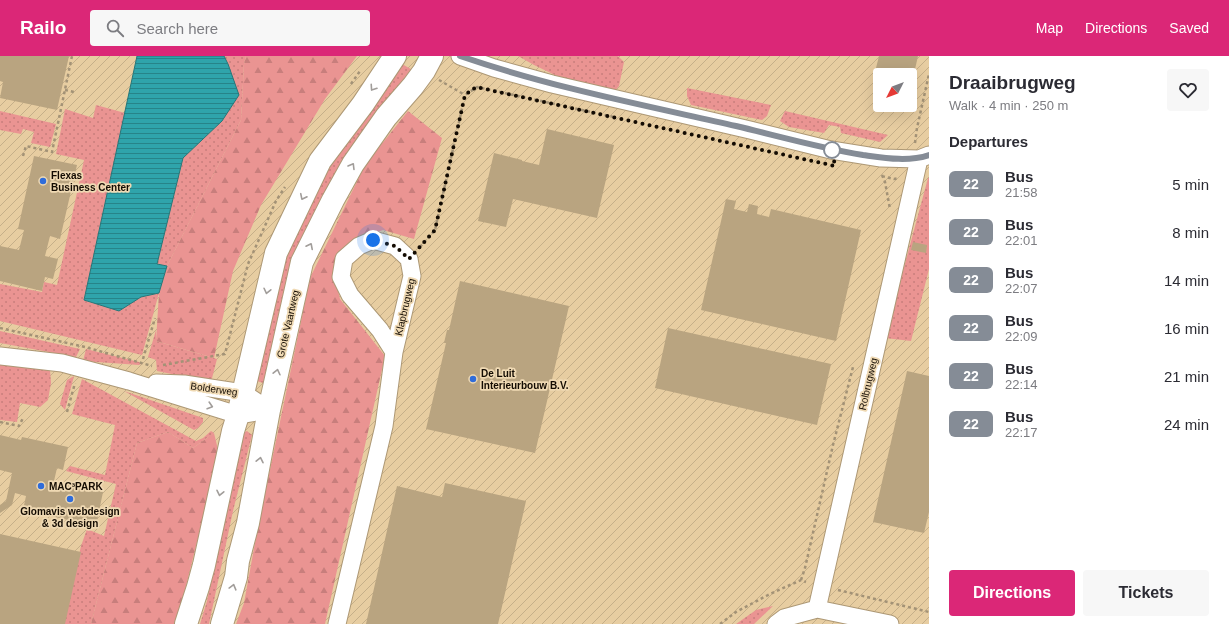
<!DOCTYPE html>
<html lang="en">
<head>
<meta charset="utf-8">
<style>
	:root { --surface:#fff; --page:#f7f7f7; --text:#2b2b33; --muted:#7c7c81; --accent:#db2777 }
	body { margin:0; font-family:Arial,sans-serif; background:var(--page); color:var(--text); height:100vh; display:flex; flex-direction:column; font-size:15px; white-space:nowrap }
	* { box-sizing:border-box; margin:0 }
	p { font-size:13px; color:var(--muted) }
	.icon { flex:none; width:22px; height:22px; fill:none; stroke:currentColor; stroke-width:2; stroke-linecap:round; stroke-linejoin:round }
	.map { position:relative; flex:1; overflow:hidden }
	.sheet { display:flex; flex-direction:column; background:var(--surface); width:300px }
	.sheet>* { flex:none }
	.badge { padding:0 8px; border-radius:6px; font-size:14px; line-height:26px }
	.needle { width:26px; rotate:228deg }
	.controls { position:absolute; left:873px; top:12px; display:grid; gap:8px }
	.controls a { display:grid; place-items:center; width:44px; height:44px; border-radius:4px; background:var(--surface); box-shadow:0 4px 16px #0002; font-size:20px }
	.you { position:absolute; width:20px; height:20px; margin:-10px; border:3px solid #fff; border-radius:50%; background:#1a73e8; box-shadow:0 0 0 6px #1a73e833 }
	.map>.badge { position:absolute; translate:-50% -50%; box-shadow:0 0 0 2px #fff }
	h2 { padding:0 20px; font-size:15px; line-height:36px }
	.round { display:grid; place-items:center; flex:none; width:42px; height:42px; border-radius:4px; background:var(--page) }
	.headline { display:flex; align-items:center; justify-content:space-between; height:68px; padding:0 20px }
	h1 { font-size:19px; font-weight:600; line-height:30px }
	.primary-button { display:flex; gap:8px; margin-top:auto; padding:8px 20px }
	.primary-button a { flex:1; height:46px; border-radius:4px; background:var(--accent); color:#fff; font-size:16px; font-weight:600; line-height:46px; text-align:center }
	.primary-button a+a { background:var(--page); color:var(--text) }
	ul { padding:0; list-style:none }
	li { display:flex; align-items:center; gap:12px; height:48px; padding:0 20px }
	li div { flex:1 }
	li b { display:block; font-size:15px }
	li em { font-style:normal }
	li .badge { min-width:44px; font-weight:700; text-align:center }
	header { display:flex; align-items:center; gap:24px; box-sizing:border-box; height:56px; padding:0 20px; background:var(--accent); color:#fff }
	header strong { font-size:19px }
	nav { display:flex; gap:22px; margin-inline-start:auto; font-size:14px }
	.search { width:280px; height:36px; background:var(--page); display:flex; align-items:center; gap:10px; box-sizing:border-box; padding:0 14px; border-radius:4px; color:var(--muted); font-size:15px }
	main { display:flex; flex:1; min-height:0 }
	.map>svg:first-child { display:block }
	.industrial { fill:url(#industrial-furrows); fill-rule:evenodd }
	.grass { fill:url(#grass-dots) }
	.forest { fill:url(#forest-firs) }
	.water { fill:url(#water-rules); stroke:#277678 }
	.building { fill:#b9a480 }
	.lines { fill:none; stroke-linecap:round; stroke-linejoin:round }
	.minor-casing { stroke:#ad9875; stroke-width:19 }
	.secondary-casing { stroke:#ad9875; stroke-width:24 }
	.path { stroke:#a39276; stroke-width:2.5; stroke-dasharray:3 3; stroke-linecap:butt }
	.minor { stroke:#fff; stroke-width:17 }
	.secondary { stroke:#fff; stroke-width:22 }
	.oneway { stroke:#a19d9a }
	.line-casing { stroke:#fff; stroke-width:9 }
	.line { stroke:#858c96; stroke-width:6 }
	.walk { stroke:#130b02; stroke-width:4; stroke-dasharray:0 7.2 }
	.stop-dot { fill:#fff; stroke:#858c96; stroke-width:2 }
	.poi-dot { fill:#2f6cda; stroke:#efd9b3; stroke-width:1.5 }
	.labels { text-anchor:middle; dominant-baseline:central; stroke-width:3.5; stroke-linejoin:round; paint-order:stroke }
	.poi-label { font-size:10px; font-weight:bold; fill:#130b02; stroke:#efd9b3; text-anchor:start }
	.street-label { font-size:10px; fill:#130b02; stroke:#efd9b3 }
</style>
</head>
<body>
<header>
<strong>Railo</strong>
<div class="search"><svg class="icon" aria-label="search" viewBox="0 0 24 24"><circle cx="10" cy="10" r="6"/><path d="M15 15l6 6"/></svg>Search here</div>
<nav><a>Map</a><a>Directions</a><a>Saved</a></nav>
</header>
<main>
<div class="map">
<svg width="929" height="568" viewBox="0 0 929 568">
	<defs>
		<pattern id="industrial-furrows" width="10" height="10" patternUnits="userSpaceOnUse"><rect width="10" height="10" fill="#e7cda1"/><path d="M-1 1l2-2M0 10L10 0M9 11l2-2" fill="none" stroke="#c5af89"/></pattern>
		<pattern id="grass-dots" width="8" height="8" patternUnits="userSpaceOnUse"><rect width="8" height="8" fill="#ea9492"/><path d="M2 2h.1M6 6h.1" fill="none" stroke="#c87e7c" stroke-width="1.8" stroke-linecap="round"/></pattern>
		<pattern id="forest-firs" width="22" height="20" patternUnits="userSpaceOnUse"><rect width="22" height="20" fill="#ea9492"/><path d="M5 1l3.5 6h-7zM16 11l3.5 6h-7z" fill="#c87e7c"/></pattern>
		<pattern id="water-rules" width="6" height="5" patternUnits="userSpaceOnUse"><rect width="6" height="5" fill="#2fa4ab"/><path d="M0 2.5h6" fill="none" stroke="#278489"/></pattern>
	</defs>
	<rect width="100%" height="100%" fill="#efd9b3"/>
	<path class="industrial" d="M0 0H929V568H0ZM880 19H910V49H880Z"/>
	<path class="grass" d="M224 0H246L244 8 241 64 167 210 157 208 183 102 222 65 228 8Z
		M518 0H618L624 6 619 30 614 36 559 21 534 9Z
		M402 8 416 16 338 127 269 325 263 327 254 324 289 191 325 118 369 57Z
		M687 32 771 49 767 60 762 64 691 49 687 40Z
		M96 49 125 57 84 244 119 254 141 241 159 237 142 299 0 265V228L42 236 44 226 57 229 84 104 56 98 65 53 93 62Z
		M0 55 56 68 50 91 31 87 34 76 23 73 21 78 0 74Z
		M785 55 888 79 880 86 841 77 840 71 829 69 824 77 789 71 780 65Z
		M928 122H929V213L911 285 885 282Z
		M156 274V285L217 303 211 326 157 315 156 304 148 301Z
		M0 275 80 293 76 301 0 287Z
		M86 293 143 307 139 309 83 305Z
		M0 306 50 314 51 327 48 344 40 351 20 347 17 366 0 364Z
		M74 320 65 354 60 348 67 324Z
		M82 323 196 385 203 382 211 375 214 377 193 392 168 376 137 387 91 568H63L81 490 87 473 104 480 116 428 66 415 70 410 105 419 115 369 72 358Z
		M124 335 203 362V366L198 372 194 374Z
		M247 375 252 379 233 455 209 568H200L207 545 241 378Z
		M773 550 754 568H736L756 554Z"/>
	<path class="forest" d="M246 0H357L325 43 261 149 233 215 214 302 156 285 159 237 167 210 241 64 244 8Z
		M408 55 442 82 414 183 383 174 361 182 335 222 340 243 385 300 325 568H236L244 547 257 476 310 222 365 109Z
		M168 376 193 392 214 377 219 398 182 546 175 568H91L137 387Z"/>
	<path class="water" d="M137 0H224L228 8 239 39 222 65 183 102 157 208 167 210 159 237 141 241 119 255 84 244Z"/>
	<path class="building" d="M0 0H69L57 54 0 42 3 26 0 25Z
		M879 0H918L911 31 910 19H880V26L873 24Z
		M547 73 614 89 597 162 513 143 506 171 478 165 494 97 522 104V105L539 109Z
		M34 100 77 109 60 183 50 180 45 200 58 203 53 223 45 221 42 235 0 225V190L19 194 24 174 18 173Z
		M726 143 736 145 734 153 747 156 749 148 758 150 757 158 769 161 771 153 861 174 836 285 701 254Z
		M913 186 927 189 926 197 911 194Z
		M460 225 569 250 535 397 426 373 446 287H444L447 274H449Z
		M668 272 831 308 817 369 655 332Z
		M907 315 929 320V456L924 477 873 466Z
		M0 379 21 384 22 381 68 391 63 414 57 412 54 425 103 436 96 470 23 454 26 440 15 437 12 449 0 457V449L6 445 12 417 0 414Z
		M445 427 526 445 498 568H366L397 430 442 441Z
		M0 478 81 496 65 568H0Z"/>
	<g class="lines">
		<g class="minor-casing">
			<path id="minor" d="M460 0 494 12 552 28 750 74 831 94 881 102 919 103 929 99
				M0 300 62 307 129 325 238 359 269 354
				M156 327 184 328 243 337 269 354
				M817 553 919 103
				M337 568 384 370 394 296 412 220 409 203 395 190 373 184 359 190 344 203 341 221 350 239 380 274 394 296
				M776 568 784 562 817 553 890 568"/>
		</g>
		<g class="secondary-casing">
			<path id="secondary" d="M186 568 198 531 204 509 233 375 238 359 276 197 320 105 363 48 395 0
				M222 568 236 521 238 505 248 467 269 354 302 206 333 144 353 108 386 61 413 30 424 15 432 0"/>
		</g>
		<path class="path" d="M439 24 465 39
			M351 28 360 15
			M65 34 74 36
			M915 87 917 72 929 18
			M23 100 26 90 52 96 72 0
			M882 119 885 126 890 153
			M882 120 894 123 899 122
			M420 191 435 174 465 39 477 31 614 61
			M0 272 85 291 152 310
			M143 303 155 262
			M163 309 225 298 248 208 276 145 285 131
			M67 356 75 327
			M0 366 19 370 23 362
			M801 524 805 512 833 389 853 311
			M838 534 929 556
			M720 568 736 556 768 539 801 524 806 526"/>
		<use href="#minor" class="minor"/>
		<use href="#secondary" class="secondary"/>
	</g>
	<defs><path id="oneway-chevron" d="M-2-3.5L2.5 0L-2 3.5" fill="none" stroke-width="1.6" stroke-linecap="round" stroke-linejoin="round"/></defs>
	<g class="oneway">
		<use href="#oneway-chevron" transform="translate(373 32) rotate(124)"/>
		<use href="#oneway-chevron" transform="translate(352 110) rotate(-59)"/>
		<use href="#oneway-chevron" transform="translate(303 141) rotate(116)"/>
		<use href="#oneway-chevron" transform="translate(310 190) rotate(-63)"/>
		<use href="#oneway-chevron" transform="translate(267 235) rotate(103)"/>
		<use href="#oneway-chevron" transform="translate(277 316) rotate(-77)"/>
		<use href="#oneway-chevron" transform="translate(210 350) rotate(17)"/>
		<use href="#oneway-chevron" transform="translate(260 404) rotate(-78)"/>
		<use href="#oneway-chevron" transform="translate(220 437) rotate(102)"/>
		<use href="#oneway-chevron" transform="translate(233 531) rotate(-75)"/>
	</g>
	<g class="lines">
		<g class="line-casing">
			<path id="line" d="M460 0C550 31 643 49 736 70 778 80 820 92 863 99 885 102 908 106 929 99"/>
		</g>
		<use href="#line" class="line"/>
		<path class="walk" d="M373 184 395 190 409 203 435 174 465 39 476 31 835 110 832 94"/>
	</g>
	<circle class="stop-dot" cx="832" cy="94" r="8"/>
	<g class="poi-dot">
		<circle cx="43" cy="125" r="4"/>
		<circle cx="473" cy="323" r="4"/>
		<circle cx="41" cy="430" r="4"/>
		<circle cx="70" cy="443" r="4"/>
	</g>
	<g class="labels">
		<g class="poi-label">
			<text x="51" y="119">Flexas<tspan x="51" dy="12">Business Center</tspan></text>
			<text x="481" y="317">De Luit<tspan x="481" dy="12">Interieurbouw B.V.</tspan></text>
			<text x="49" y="430">MAC³PARK</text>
			<text x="70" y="455" text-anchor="middle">Glomavis webdesign<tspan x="70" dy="12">&amp; 3d design</tspan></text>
		</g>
		<g class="street-label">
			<text transform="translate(405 251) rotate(-77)">Klapbrugweg</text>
			<text transform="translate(288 268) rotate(-77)">Grote Vaartweg</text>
			<text transform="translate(868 328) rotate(-77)">Rolbrugweg</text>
			<text transform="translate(214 333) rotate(8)">Bolderweg</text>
		</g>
	</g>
</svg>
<div class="controls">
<a><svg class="needle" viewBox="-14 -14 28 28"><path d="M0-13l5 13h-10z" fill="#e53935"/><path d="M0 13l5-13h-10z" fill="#7c7c81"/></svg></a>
</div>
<div class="you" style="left:373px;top:184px"></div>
</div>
<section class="sheet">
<div class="headline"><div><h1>Draaibrugweg</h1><p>Walk · 4 min · 250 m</p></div><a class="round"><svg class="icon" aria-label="heart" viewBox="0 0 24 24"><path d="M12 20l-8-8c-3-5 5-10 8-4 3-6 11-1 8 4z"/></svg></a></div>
<h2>Departures</h2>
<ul>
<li><span class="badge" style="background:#858c96;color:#fff">22</span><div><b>Bus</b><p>21:58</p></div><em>5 min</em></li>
<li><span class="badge" style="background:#858c96;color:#fff">22</span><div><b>Bus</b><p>22:01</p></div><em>8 min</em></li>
<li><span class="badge" style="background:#858c96;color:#fff">22</span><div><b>Bus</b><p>22:07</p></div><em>14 min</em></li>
<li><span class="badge" style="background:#858c96;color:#fff">22</span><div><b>Bus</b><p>22:09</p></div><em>16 min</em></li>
<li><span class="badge" style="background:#858c96;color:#fff">22</span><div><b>Bus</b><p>22:14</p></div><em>21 min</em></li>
<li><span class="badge" style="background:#858c96;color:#fff">22</span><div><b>Bus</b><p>22:17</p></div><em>24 min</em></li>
</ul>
<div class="primary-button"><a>Directions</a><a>Tickets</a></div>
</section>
</main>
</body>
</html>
